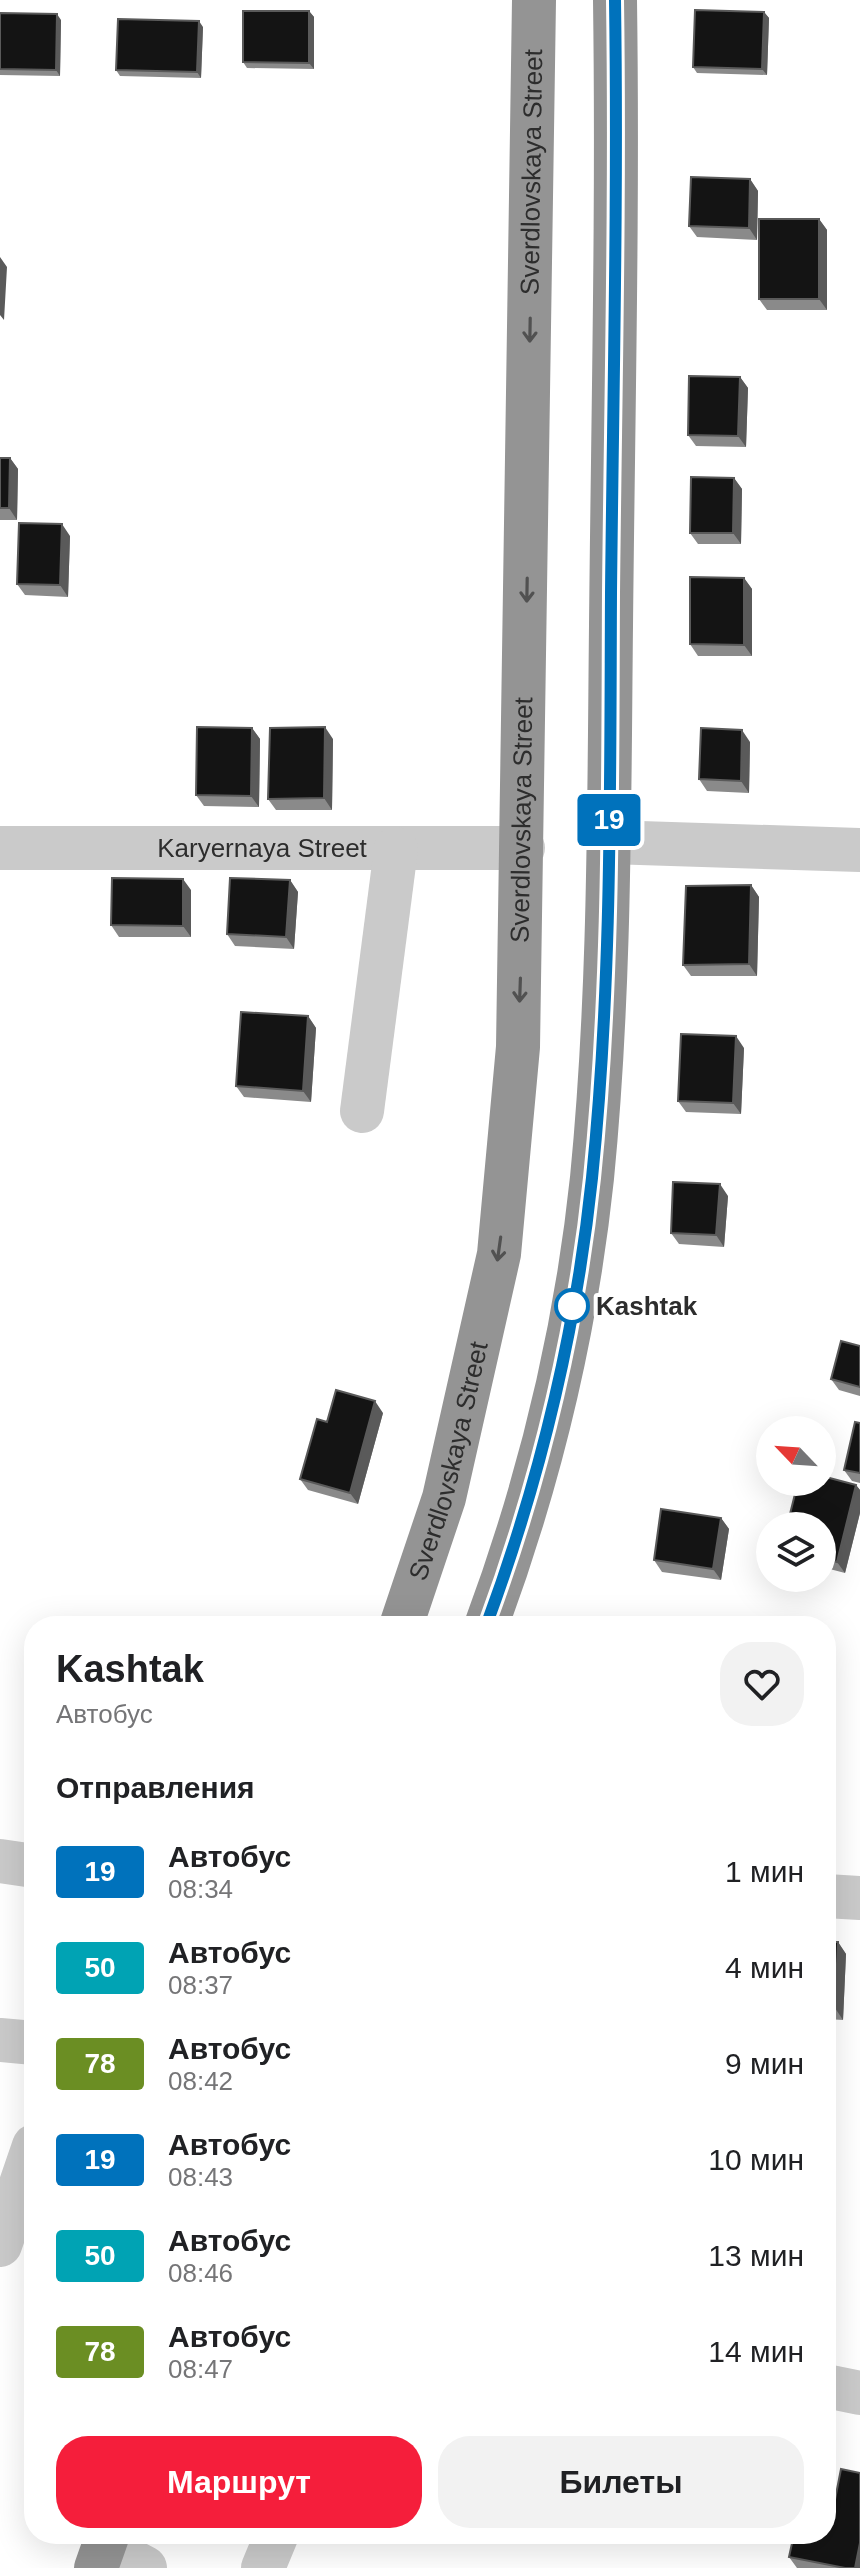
<!DOCTYPE html>
<html lang="ru">
<head>
<meta charset="utf-8">
<style>
	:root { --surface:#fff; --page:#f2f2f2; --text:#202124; --muted:#757577; --accent:#f51e3b }
	body { margin:0; font-family:Helvetica,sans-serif; background:var(--page); color:var(--text); height:100vh; display:flex; flex-direction:column; font-size:30px; white-space:nowrap }
	* { box-sizing:border-box; margin:0 }
	p { font-size:26px; color:var(--muted) }
	.icon { flex:none; width:44px; height:44px; fill:none; stroke:currentColor; stroke-width:2; stroke-linecap:round; stroke-linejoin:round }
	.map { position:relative; flex:1; overflow:hidden }
	.drawer { position:absolute; left:24px; top:1616px; width:812px; height:928px; display:flex; flex-direction:column; background:var(--surface); border-radius:32px; box-shadow:0 8px 32px #0002 }
	.drawer>* { flex:none }
	.badge { padding:0 16px; border-radius:6px; font-size:28px; line-height:52px }
	.needle { width:52px; rotate:295deg }
	.buttons { position:absolute; left:756px; top:1416px; display:grid; gap:16px }
	.buttons a { display:grid; place-items:center; width:80px; height:80px; border-radius:50%; background:var(--surface); box-shadow:0 8px 32px #0002; font-size:40px }
	.map>.badge { position:absolute; translate:-50% -50%; box-shadow:0 0 0 4px #fff }
	h2 { padding:0 32px; font-size:30px; line-height:72px }
	.round { display:grid; place-items:center; flex:none; width:84px; height:84px; border-radius:32px; background:var(--page) }
	.head { display:flex; align-items:center; justify-content:space-between; height:136px; padding:0 32px }
	h1 { font-size:38px; font-weight:800; line-height:60px }
	.primary-button { display:flex; gap:16px; margin-top:auto; padding:16px 32px }
	.primary-button a { flex:1; height:92px; border-radius:32px; background:var(--accent); color:#fff; font-size:32px; font-weight:800; line-height:92px; text-align:center }
	.primary-button a+a { background:var(--page); color:var(--text) }
	ul { padding:0; list-style:none }
	li { display:flex; align-items:center; gap:24px; height:96px; padding:0 32px }
	li div { flex:1 }
	li b { display:block; font-size:30px }
	li em { font-style:normal }
	li .badge { min-width:88px; font-weight:700; text-align:center }
	.map>svg:first-child { display:block }
	.lines { fill:none; stroke-linecap:round; stroke-linejoin:round }
	.minor { stroke:#cacaca; stroke-width:44 }
	.highway { stroke:#949494; stroke-width:44 }
	.wall { fill:#8a8a8a }
	.shaded-wall { fill:#5a5a5a }
	.building { fill:#141414; stroke:#5a5a5a; stroke-width:2 }
	.oneway { stroke:#515151 }
	.line-casing { stroke:#fff; stroke-width:18 }
	.line { stroke:#0072bc; stroke-width:12 }
	.stop-dot { fill:#fff; stroke:#0072bc; stroke-width:4 }
	.labels { text-anchor:middle; dominant-baseline:central; stroke-width:8; stroke-linejoin:round; paint-order:stroke }
	.street-label { font-size:26px; fill:#2d2d2d; stroke:#fff }
	.stop-label { font-size:26px; font-weight:bold; fill:#2d2d2d; stroke:#fff; text-anchor:start }
</style>
</head>
<body>
<div class="map">
<svg width="860" height="2568" viewBox="0 0 860 2568">
	<rect width="100%" height="100%" fill="#fff"/>
	<g class="lines">
		<g class="minor">
			<path d="M609 842 860 850"/>
			<path id="s1" d="M0 848H523"/>
			<path d="M362 1111 396 849"/>
			<path d="M0 1861 34 1866"/>
			<path d="M826 1896 860 1898"/>
			<path d="M0 2040 34 2043"/>
			<path d="M0 2245 34 2146"/>
			<path d="M826 2386 860 2393"/>
			<path d="M104 2546 145 2568"/>
			<path d="M263 2568 277 2534"/>
		</g>
		<g class="highway">
			<path id="s2" d="M401 1626 444 1498 499 1254 518 1047 534 0"/>
			<path d="M486 1626C539 1483 576 1330 592 1178 610 995 609 810 611 626 613 418 618 209 615 0"/>
			<path d="M96 2568 108 2534"/>
		</g>
	</g>
	<path class="wall" d="M309 11 314 17V69L247 68 243 62Z
		M764 12 769 18 767 75 697 73 693 67Z
		M0 13 61 20 60 76 0 75Z
		M203 27 201 78 120 76 116 70Z
		M750 179 758 191 757 240 697 237 689 226Z
		M819 219 827 230V310H767L759 299Z
		M740 377 748 388 746 447 696 446 688 435Z
		M0 458H10L18 469 17 520H0Z
		M734 478 742 489 741 544H698L690 533Z
		M70 536 68 597 25 595 17 584Z
		M744 578 752 589V656H698L690 644Z
		M252 728 260 739 259 807 204 806 196 795Z
		M333 739 332 810H276L268 799Z
		M750 742 749 793 707 791 699 779Z
		M290 880 298 892 294 949 235 946 227 934Z
		M751 885 759 897 757 976H691L683 965Z
		M191 890V937H119L111 925Z
		M308 1016 316 1028 311 1102 244 1097 236 1086Z
		M744 1048 741 1114 686 1112 678 1101Z
		M728 1196 724 1247 679 1244 671 1233Z
		M860 1346V1396L839 1390 831 1379Z
		M383 1413 358 1504 308 1490 300 1479 327 1422Z
		M860 1423V1483L852 1481 844 1470Z
		M856 1485 860 1490V1513L845 1573 822 1567V1526Z
		M721 1518 729 1529 721 1580 662 1572 654 1560Z
		M826 1942H838L846 1954 843 2020 826 2019Z
		M789 2557 860 2568H797Z"/>
	<path class="shaded-wall" d="M309 11 314 17V69L309 63Z
		M764 12 769 18 767 75 762 69Z
		M57 14 61 20 60 76 56 70Z
		M199 21 203 27 201 78 197 72Z
		M750 179 758 191 757 240 749 228Z
		M819 219 827 230V310L819 299Z
		M0 257 7 267 4 320 0 315Z
		M740 377 748 388 746 447 738 436Z
		M10 458 18 469 17 520 9 508Z
		M734 478 742 489 741 544 733 533Z
		M62 524 70 536 68 597 60 585Z
		M744 578 752 589V656L744 645Z
		M325 727 333 739 332 810 324 798Z
		M252 728 260 739 259 807 251 796Z
		M742 730 750 742 749 793 741 781Z
		M183 879 191 890V937L183 926Z
		M290 880 298 892 294 949 286 937Z
		M751 885 759 897 757 976 749 964Z
		M308 1016 316 1028 311 1102 303 1091Z
		M736 1036 744 1048 741 1114 733 1103Z
		M720 1184 728 1196 724 1247 716 1235Z
		M375 1401 383 1413 358 1504 350 1493Z
		M856 1485 860 1490V1513L845 1573 837 1562Z
		M721 1518 729 1529 721 1580 713 1569Z
		M826 1759 831 1767 826 1832Z
		M838 1942 846 1954 843 2020 835 2008Z
		M860 2543V2568H855Z"/>
	<path class="building" d="M695 10 764 12 762 69 693 67Z
		M243 11H309V63L243 62Z
		M0 13 57 14 56 70 0 69Z
		M118 19 199 21 197 72 116 70Z
		M691 177 750 179 749 228 689 226Z
		M759 219H819V299H759Z
		M689 376 740 377 738 436 688 435Z
		M0 458H10L9 508H0Z
		M691 477 734 478 733 533H690Z
		M19 523 62 524 60 585 17 584Z
		M690 577 744 578V645L690 644Z
		M197 727 252 728 251 796 196 795Z
		M325 727 324 798 268 799 270 728Z
		M701 728 742 730 741 781 699 779Z
		M112 878 183 879V926L111 925Z
		M230 878 290 880 286 937 227 934Z
		M751 885 749 964 683 965 686 886Z
		M241 1012 308 1016 303 1091 236 1086Z
		M681 1034 736 1036 733 1103 678 1101Z
		M673 1182 720 1184 716 1235 671 1233Z
		M841 1341 860 1346V1387L831 1379Z
		M336 1390 375 1401 350 1493 300 1479 317 1419 327 1422Z
		M855 1422 860 1423V1473L844 1470Z
		M822 1476 856 1485 837 1562 822 1558V1526H787L798 1482H822Z
		M661 1509 721 1518 713 1569 654 1560Z
		M642 1621 696 1624V1626H642Z
		M826 1942H838L835 2008H826Z
		M841 2469 860 2473V2543L855 2568H845L789 2557 794 2534H826V2519L831 2520Z"/>
	<defs><path id="oneway-shaft" d="M-6 0H5M1.5-3L5.5 0L1.5 3" fill="none" stroke-width="1.6" stroke-linecap="round" stroke-linejoin="round" transform="scale(2)"/></defs>
	<g class="oneway">
		<use href="#oneway-shaft" transform="translate(530 330) rotate(91)"/>
		<use href="#oneway-shaft" transform="translate(527 590) rotate(91)"/>
		<use href="#oneway-shaft" transform="translate(520 990) rotate(92)"/>
		<use href="#oneway-shaft" transform="translate(499 1249) rotate(98)"/>
	</g>
	<g class="lines">
		<g class="line-casing">
			<path id="line" d="M486 1626C539 1483 576 1330 592 1178 612 984 610 788 611 593 613 396 618 198 615 0"/>
		</g>
		<use href="#line" class="line"/>
	</g>
	<circle class="stop-dot" cx="572" cy="1306" r="16"/>
	<g class="labels">
		<g class="street-label">
			<text stroke="none"><textPath href="#s2" startOffset="1468">Sverdlovskaya Street</textPath></text>
			<text stroke="none"><textPath href="#s2" startOffset="820">Sverdlovskaya Street</textPath></text>
			<text stroke="none"><textPath href="#s1" startOffset="262">Karyernaya Street</textPath></text>
			<text stroke="none"><textPath href="#s2" startOffset="172">Sverdlovskaya Street</textPath></text>
		</g>
		<g class="stop-label">
			<text x="596" y="1306">Kashtak</text>
		</g>
	</g>
</svg>
<div class="buttons">
<a><svg class="needle" viewBox="-14 -14 28 28"><path d="M0-13l5 13h-10z" fill="#e53935"/><path d="M0 13l5-13h-10z" fill="#757577"/></svg></a>
<a><svg class="icon" aria-label="layers" viewBox="0 0 24 24"><path d="M12 4l9 5-9 5-9-5zM3 14l9 5 9-5"/></svg></a>
</div>
<b class="badge" style="left:609px;top:820px;background:#0072bc;color:#fff">19</b>
<section class="drawer">
<div class="head"><div><h1>Kashtak</h1><p>Автобус</p></div><a class="round"><svg class="icon" aria-label="heart" viewBox="0 0 24 24"><path d="M12 20l-8-8c-3-5 5-10 8-4 3-6 11-1 8 4z"/></svg></a></div>
<h2>Отправления</h2>
<ul>
<li><span class="badge" style="background:#0072bc;color:#fff">19</span><div><b>Автобус</b><p>08:34</p></div><em>1 мин</em></li>
<li><span class="badge" style="background:#00a3b4;color:#fff">50</span><div><b>Автобус</b><p>08:37</p></div><em>4 мин</em></li>
<li><span class="badge" style="background:#6b8e23;color:#fff">78</span><div><b>Автобус</b><p>08:42</p></div><em>9 мин</em></li>
<li><span class="badge" style="background:#0072bc;color:#fff">19</span><div><b>Автобус</b><p>08:43</p></div><em>10 мин</em></li>
<li><span class="badge" style="background:#00a3b4;color:#fff">50</span><div><b>Автобус</b><p>08:46</p></div><em>13 мин</em></li>
<li><span class="badge" style="background:#6b8e23;color:#fff">78</span><div><b>Автобус</b><p>08:47</p></div><em>14 мин</em></li>
</ul>
<div class="primary-button"><a>Маршрут</a><a>Билеты</a></div>
</section>
</div>
</body>
</html>
